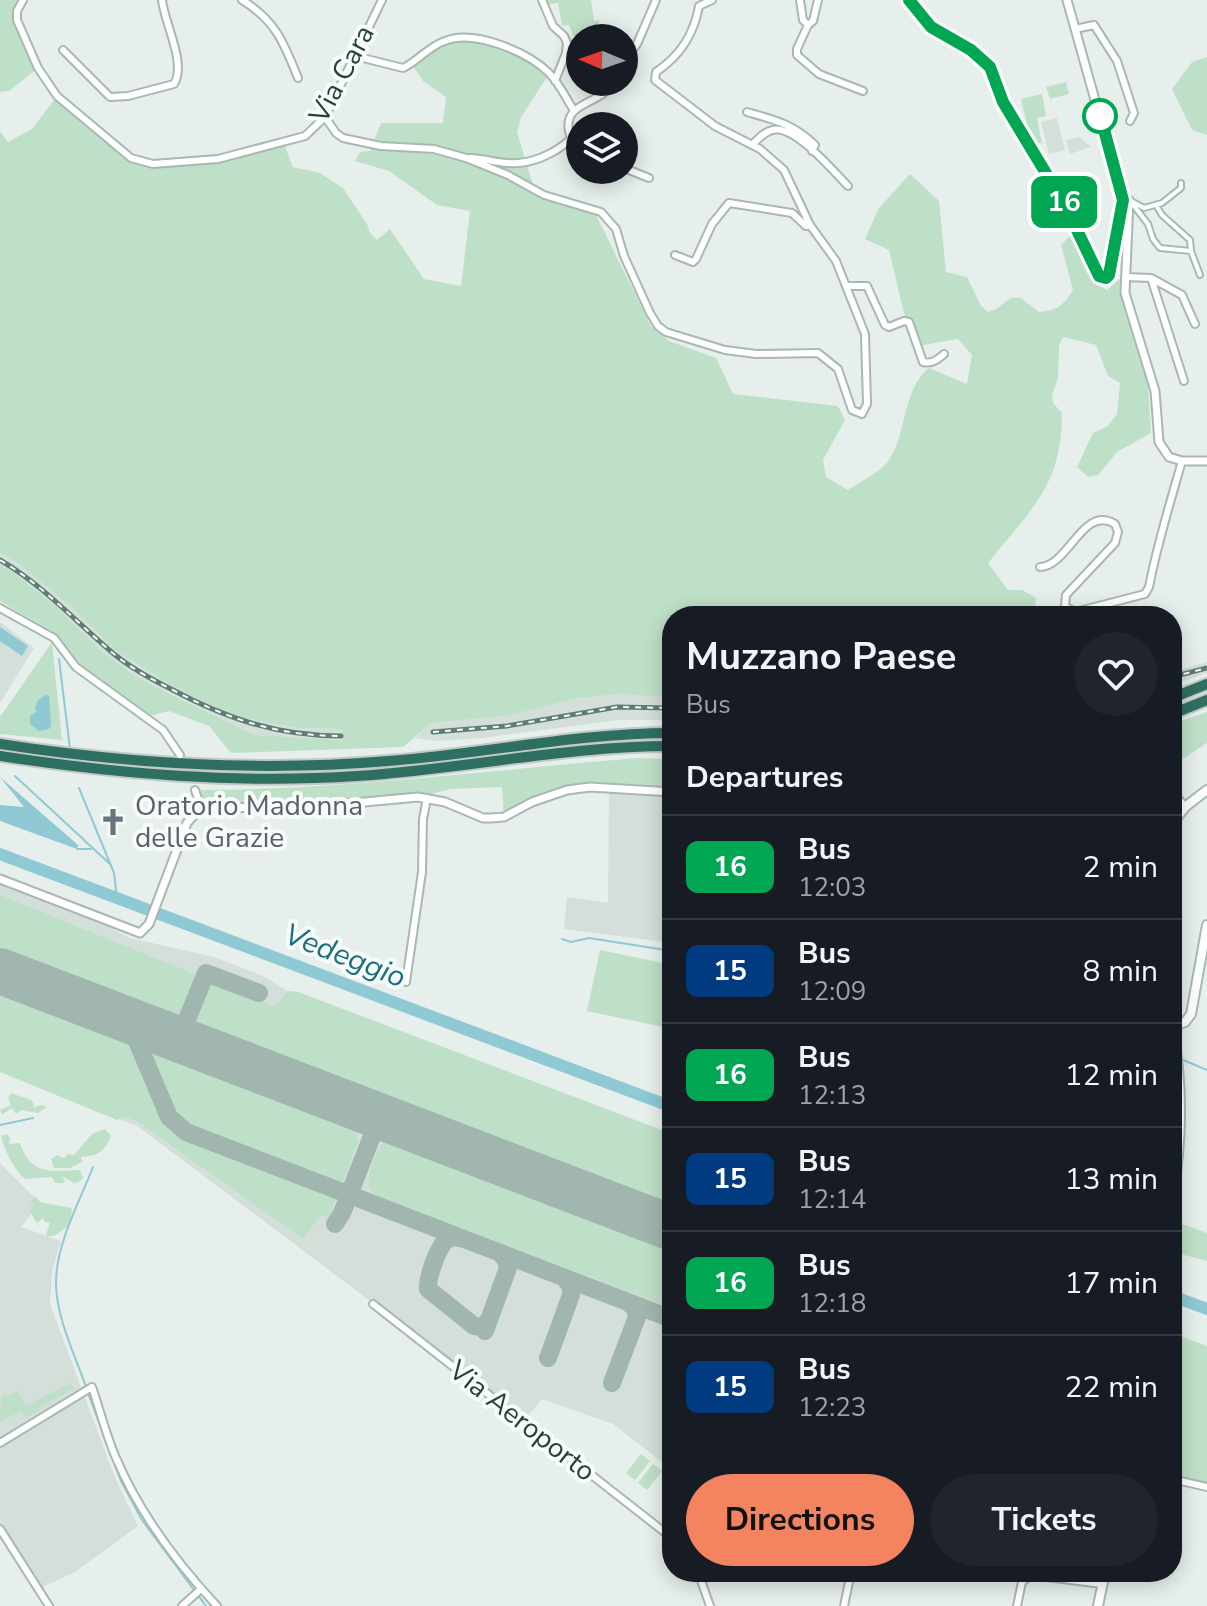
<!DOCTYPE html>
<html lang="en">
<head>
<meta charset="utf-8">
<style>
	:root { --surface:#171b24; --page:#20242c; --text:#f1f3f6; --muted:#9ea1a6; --line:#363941; --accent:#f4845f }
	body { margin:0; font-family:"Nunito Sans",sans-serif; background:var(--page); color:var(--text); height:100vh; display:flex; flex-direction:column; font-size:30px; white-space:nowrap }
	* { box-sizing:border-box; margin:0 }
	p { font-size:26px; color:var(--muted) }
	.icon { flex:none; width:44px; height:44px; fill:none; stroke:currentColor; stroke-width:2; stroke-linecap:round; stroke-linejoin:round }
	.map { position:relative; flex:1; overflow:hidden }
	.sheet { position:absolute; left:662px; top:606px; width:520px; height:976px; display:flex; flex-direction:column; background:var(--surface); border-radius:32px; box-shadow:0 4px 20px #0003 }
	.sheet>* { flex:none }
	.badge { padding:0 16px; border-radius:12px; font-size:28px; line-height:52px }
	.needle { width:52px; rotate:272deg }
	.controls { position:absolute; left:566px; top:24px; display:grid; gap:16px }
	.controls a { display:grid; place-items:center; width:72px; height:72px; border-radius:50%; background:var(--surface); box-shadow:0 4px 20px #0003; font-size:40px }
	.map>.badge { position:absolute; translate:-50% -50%; box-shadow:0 0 0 4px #fff }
	h2 { padding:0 24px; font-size:30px; line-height:72px }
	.round { display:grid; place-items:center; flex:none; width:84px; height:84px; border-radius:42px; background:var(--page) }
	.headline { display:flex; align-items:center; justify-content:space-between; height:136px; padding:0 24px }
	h1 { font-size:38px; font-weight:700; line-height:60px }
	.primary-button { display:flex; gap:16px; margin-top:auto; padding:16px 24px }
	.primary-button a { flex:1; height:92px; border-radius:48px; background:var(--accent); color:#111; font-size:32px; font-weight:700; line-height:92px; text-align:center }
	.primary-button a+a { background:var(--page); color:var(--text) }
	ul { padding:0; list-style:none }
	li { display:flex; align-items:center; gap:24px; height:104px; padding:0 24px; border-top:2px solid var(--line) }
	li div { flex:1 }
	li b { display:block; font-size:30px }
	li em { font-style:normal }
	li .badge { min-width:88px; font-weight:700; text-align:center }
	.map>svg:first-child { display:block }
	.built { fill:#d4dfda }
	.green { fill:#bfe0c8 }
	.water { fill:#8ec9d4 }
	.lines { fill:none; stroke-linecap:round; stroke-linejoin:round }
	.stream { stroke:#8ec9d4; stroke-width:2 }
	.river { stroke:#8ec9d4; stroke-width:12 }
	.taxiway { stroke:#a2b6b0; stroke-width:18 }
	.runway { stroke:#a2b6b0; stroke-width:46 }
	.pedestrian-casing { stroke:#a8b8b2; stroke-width:8 }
	.minor-casing { stroke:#a8b8b2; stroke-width:10 }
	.tertiary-casing { stroke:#a8b8b2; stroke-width:11 }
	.secondary-casing { stroke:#a4bbb3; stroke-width:12 }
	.motorway-casing { stroke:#c2cac8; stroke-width:14 }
	.pedestrian { stroke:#fff; stroke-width:4 }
	.minor { stroke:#fff; stroke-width:6 }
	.tertiary { stroke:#fff; stroke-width:7 }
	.secondary { stroke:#fff; stroke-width:8 }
	.motorway { stroke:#2f6f62; stroke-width:10 }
	.rail-casing { stroke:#5f7d75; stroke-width:5 }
	.rail { stroke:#f7fbf9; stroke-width:2; stroke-dasharray:6; stroke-linecap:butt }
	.line-casing { stroke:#fff; stroke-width:18 }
	.line { stroke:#00a651; stroke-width:12 }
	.stop-dot { fill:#fff; stroke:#00a651; stroke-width:4 }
	.labels { text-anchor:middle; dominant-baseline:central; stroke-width:8; stroke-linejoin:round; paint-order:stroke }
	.street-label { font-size:28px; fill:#24423a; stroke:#f7fbf9 }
	.worship-label { font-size:28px; fill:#5b616d; stroke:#f7fbf9; text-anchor:start }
	.water-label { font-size:30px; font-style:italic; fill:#1c6f80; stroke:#f7fbf9 }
</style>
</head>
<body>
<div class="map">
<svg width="1207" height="1606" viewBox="0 0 1207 1606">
	<rect width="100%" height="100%" fill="#e6efeb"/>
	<path class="built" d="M1057 118 1065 150 1049 154 1041 122Z
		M1080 137 1091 147 1070 154 1066 140Z
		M0 553 16 562 68 604 115 650 174 687 233 716 299 728 343 729V740L255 735 137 677 101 651 59 609 13 572 0 565Z
		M0 622 34 648 0 703Z
		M1207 662V673L1172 685V672Z
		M620 694 672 698V720H617L483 738 437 741 415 738 431 723 508 716 573 699Z
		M609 786 672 792V943L564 929 567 897 608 903Z
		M0 884 107 926 130 938 214 957 261 975 288 991 298 992 672 1134V1472L669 1471 670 1468 613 1424 542 1399 526 1418 137 1126 0 1071Z
		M0 1163 40 1203 21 1227 61 1241 52 1271 50 1304 115 1478 138 1526 75 1572 38 1589 0 1529Z"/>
	<path class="green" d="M0 0H23L17 11 38 68 9 91 0 92Z
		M545 0H591L594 21 599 20 598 34 594 38 578 39 573 36 569 25 562 26 558 3 545 5Z
		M446 40C497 41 507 47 549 74L521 117 517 132 536 195 593 209 651 326 669 341 716 358 733 394 838 406 845 420 823 460 826 477 848 490C858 483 878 473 885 465 908 440 900 391 929 368L967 384 972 355 958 339 912 347 889 250 865 239 879 208 910 174 939 201 946 272 967 277 981 306 988 312 996 309 1011 298H1021L1039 312C1057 311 1065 304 1073 290L1061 245 1074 232 1098 285 1107 290 1120 279 1131 324 1147 370 1151 433 1117 452 1098 475 1088 477 1077 467 1093 433 1108 426 1117 414 1120 383 1108 376 1096 345 1063 337 1059 345 1058 378 1052 395 1053 403 1062 413C1062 486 1031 509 988 563L1008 590H1022L1036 598 1034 616H672V698L619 694 573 699 508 716 431 723 403 747 231 753 209 726 169 711 149 716 81 665 53 632 0 601V565L13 572 59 609 101 651 137 677 168 693 255 735 343 740 342 729 299 728 232 716 174 687 115 650 68 604 16 562 0 553V131L8 142 32 129 57 96 119 149 143 162 218 159 283 142 293 167 320 173 343 188 367 224 370 233 377 240 390 229 424 279 461 286 470 211 437 205 389 171 355 161 360 152 370 151 381 123H443L446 97 423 81 411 63Z
		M1207 57V135L1192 130 1172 89 1192 62Z
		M1066 82 1069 94 1050 99 1046 87Z
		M1042 94 1046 116 1037 118 1042 143 1032 145 1021 99Z
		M52 642 62 740 0 734V717Z
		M1207 712V743L1172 766V724Z
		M637 758 672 759V792L590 787 532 802 504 817 502 787 451 789 418 797 202 810 195 790C343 790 490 770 637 758Z
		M0 895 199 976 184 1013 171 1021 0 956Z
		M600 950 672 965V1029L587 1011Z
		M210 980 274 1006 288 991 298 992 672 1134V1212L195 1030 192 1015 206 981Z
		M0 989 347 1121 356 1130 358 1142 328 1219 321 1215 303 1239 138 1122 126 1116 117 1120 0 1072Z
		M11 1093 31 1100 34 1105 33 1108 41 1105 47 1107 38 1113 21 1110 16 1114 12 1108 2 1115 0 1110 11 1105 8 1098Z
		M105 1129 111 1136C104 1152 98 1156 81 1157L82 1162 70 1168H54L51 1159 57 1155 64 1158 68 1154 74 1155 92 1134Z
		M7 1134 10 1138 9 1144 20 1143C31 1176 51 1171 80 1170L83 1178 79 1182 74 1183 62 1176 65 1181 63 1183H55L52 1177 25 1179C12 1167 6 1153 1 1136Z
		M385 1140H397L672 1245V1308L376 1196 369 1188C368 1171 374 1154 385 1140Z
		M35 1196 40 1202 72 1208 70 1225 54 1236H48L46 1234 50 1223 45 1222 43 1218 37 1223 30 1212 33 1205 30 1202Z
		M1180 1223 1207 1233V1261L1177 1253Z
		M1172 1333 1207 1346V1484L1172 1476Z
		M71 1383 74 1389 39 1408 40 1410 26 1418 21 1411 0 1422 1 1397 6 1394 8 1396 18 1391 26 1406Z
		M641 1454 650 1461 635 1480 626 1473Z
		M653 1464 662 1471 647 1490 638 1483Z"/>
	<path class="water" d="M0 627 28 646 22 656 0 641Z
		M46 695H49L51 725 49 729 39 731 30 724V716L36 712 35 707 38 700Z
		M0 777 78 845 77 849 0 821V805L24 807Z"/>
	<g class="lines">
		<path class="stream" d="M59 659 70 749
			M15 776 111 865
			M79 788 114 873 117 898
			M77 849H91
			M562 939 571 942 589 938 672 951
			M1181 1059 1207 1070
			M0 1125 33 1118
			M86 1387C75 1355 57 1319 56 1285 55 1246 79 1203 93 1167
			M88 1393 121 1481 142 1520 194 1590
			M198 1595 206 1606"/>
		<path class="river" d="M0 854 672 1107
			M1172 1296 1207 1309"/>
		<path class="taxiway" d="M128 1020 169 1117 186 1132 672 1319
			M179 1039 206 973 259 993
			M354 1107C367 1114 375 1121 372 1136L385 1124 402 1126
			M335 1224 342 1213 372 1136
			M459 1238C454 1237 452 1236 447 1240 438 1245 427 1279 428 1289L474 1326 482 1327 488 1321
			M485 1331 508 1268 506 1260 501 1254
			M548 1358 571 1295V1287L564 1277
			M612 1383 637 1317 635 1309 629 1303"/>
		<path class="runway" d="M0 971 672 1228"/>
		<g class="pedestrian-casing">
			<path id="pedestrian" d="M1131 201 1144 208 1162 203 1181 188V183
				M1131 202 1148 224 1153 239 1160 248 1191 251
				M1156 205 1162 215 1190 240 1191 251 1200 275"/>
		</g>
		<g class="minor-casing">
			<path id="minor" d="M23 0 17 11V20L38 68 57 96 131 158 153 164 218 159 305 136 325 117 382 0
				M242 0C276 21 284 43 298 78
				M542 0 553 26 564 36 567 43 566 53 555 81
				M800 0 803 20 808 25 813 21 818 0
				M808 25 797 49V55L819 74 863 91
				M1075 29 1094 25 1117 61 1134 113 1130 121
				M63 50 110 97 128 96 174 84C187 64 164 22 162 0
				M358 54 363 58 403 68C418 61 429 46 445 41 474 29 528 52 549 73 559 83 566 98 573 109
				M624 61 637 44 656 0
				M747 112C775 120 793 124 815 145L812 151
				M325 117 336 133 343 138 381 146 434 149 466 158 508 175 544 195 601 212 616 229 624 256 650 313 658 326 666 332 725 350 756 354 818 353 838 369 852 410 862 414 867 404 865 334 836 261 810 225 784 170 760 149 715 126 655 80 656 72C680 56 694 35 699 6L712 0
				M752 145C758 139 765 131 773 130 794 124 833 171 848 186
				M580 147C573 142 571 140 569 131 563 101 602 105 613 82
				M469 158C482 158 494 162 507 163 531 165 554 154 571 139
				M624 168 649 178
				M675 255 693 262 696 259 712 224 729 203 792 213 806 226 810 225
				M1125 277 1151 278 1182 295 1195 324
				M1151 278 1184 381
				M847 286H867L885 325 889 327 904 321 909 322 923 362C932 364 937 360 944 354
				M1040 567C1069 566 1083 504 1115 524L1118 532 1115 543 1066 595 1065 606 1075 612 1145 594 1149 587C1157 545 1170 503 1182 461
				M0 608 54 638 76 667 163 730 180 755
				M195 790 202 810
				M406 982 422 872 423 819 427 798
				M373 1304 672 1538
				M0 1443 92 1387C100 1410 106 1435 116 1458 140 1514 175 1561 217 1606
				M1172 1479 1207 1487
				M0 1529 49 1606
				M698 1572 710 1606
				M182 1606 201 1589
				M844 1606 851 1572
				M1017 1606 1022 1582 1031 1575 1102 1584"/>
		</g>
		<g class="tertiary-casing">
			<path id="tertiary" d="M909 0 931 27 971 50 990 67 1006 107 1064 203 1099 276 1106 278 1109 275 1123 200 1067 0
				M1123 200H1129L1125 293 1155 391 1159 442 1169 457 1182 461H1207
				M1172 792 1185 807
				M0 879 140 933 149 924 187 823 195 814 205 809 354 803 418 797 445 802 483 818H491L504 817 532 802 567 790 590 787 672 792"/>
		</g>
		<g class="secondary-casing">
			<path id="secondary" d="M1172 824 1185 807 1207 790
				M1172 1026C1183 1084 1183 1139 1172 1197
				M1172 1027 1185 1022 1191 1014 1207 925
				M1098 1606 1105 1572"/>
		</g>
		<g class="motorway-casing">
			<path id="motorway" d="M1172 698 1207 684
				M1172 714 1207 700
				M0 744C129 764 258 772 388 761 483 754 576 733 672 733
				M0 756C119 774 237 784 357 776 463 769 566 746 672 746"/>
		</g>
		<use href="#pedestrian" class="pedestrian"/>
		<use href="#minor" class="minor"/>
		<use href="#tertiary" class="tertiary"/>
		<use href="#secondary" class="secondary"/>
		<use href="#motorway" class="motorway"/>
		<g class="rail-casing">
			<path id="rail" d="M0 560C43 585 76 622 114 654 131 668 151 679 171 689 227 719 278 736 341 736
				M1172 677 1207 668
				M433 732 507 726 617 707 672 708"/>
		</g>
		<use href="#rail" class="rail"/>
	</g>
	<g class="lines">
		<g class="line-casing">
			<path id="line" d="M909 0 931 27 971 50 990 67 1003 102 1064 203 1099 276 1106 278 1109 275 1123 200 1099 111"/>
		</g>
		<use href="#line" class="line"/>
	</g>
	<defs>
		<g id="church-bare" transform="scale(2.16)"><path d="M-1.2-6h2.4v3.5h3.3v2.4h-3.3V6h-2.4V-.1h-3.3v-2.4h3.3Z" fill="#6b7280" stroke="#f7fbf9" stroke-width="2.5" paint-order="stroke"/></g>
	</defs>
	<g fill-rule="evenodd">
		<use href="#church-bare" x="113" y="822"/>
	</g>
	<circle class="stop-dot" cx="1100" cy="116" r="16"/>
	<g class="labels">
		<g class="street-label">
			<text transform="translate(342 74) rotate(-62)">Via Cara</text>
			<text transform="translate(522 1421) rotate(38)">Via Aeroporto</text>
		</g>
		<g class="worship-label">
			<text x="135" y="806">Oratorio Madonna<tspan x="135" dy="32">delle Grazie</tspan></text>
		</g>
		<g class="water-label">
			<text transform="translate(345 956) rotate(21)">Vedeggio</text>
		</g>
	</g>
</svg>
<div class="controls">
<a><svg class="needle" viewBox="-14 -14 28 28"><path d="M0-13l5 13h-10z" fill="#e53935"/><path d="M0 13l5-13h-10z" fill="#9ea1a6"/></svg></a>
<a><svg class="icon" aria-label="layers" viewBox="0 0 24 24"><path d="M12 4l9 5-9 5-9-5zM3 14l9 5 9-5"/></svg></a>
</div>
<b class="badge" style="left:1064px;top:202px;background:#00a651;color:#fff">16</b>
<section class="sheet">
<div class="headline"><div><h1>Muzzano Paese</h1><p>Bus</p></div><a class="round"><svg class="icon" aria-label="heart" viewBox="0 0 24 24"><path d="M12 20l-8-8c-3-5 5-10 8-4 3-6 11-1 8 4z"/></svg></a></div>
<h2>Departures</h2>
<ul>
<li><span class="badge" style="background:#00a651;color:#fff">16</span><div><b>Bus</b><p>12:03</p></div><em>2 min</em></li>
<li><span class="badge" style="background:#003b80;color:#fff">15</span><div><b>Bus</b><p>12:09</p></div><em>8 min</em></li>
<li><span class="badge" style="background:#00a651;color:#fff">16</span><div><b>Bus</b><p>12:13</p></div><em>12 min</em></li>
<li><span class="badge" style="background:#003b80;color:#fff">15</span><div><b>Bus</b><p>12:14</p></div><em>13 min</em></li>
<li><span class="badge" style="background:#00a651;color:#fff">16</span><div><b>Bus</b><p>12:18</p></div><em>17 min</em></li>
<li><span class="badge" style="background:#003b80;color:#fff">15</span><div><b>Bus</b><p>12:23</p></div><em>22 min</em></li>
</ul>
<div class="primary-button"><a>Directions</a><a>Tickets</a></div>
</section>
</div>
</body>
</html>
